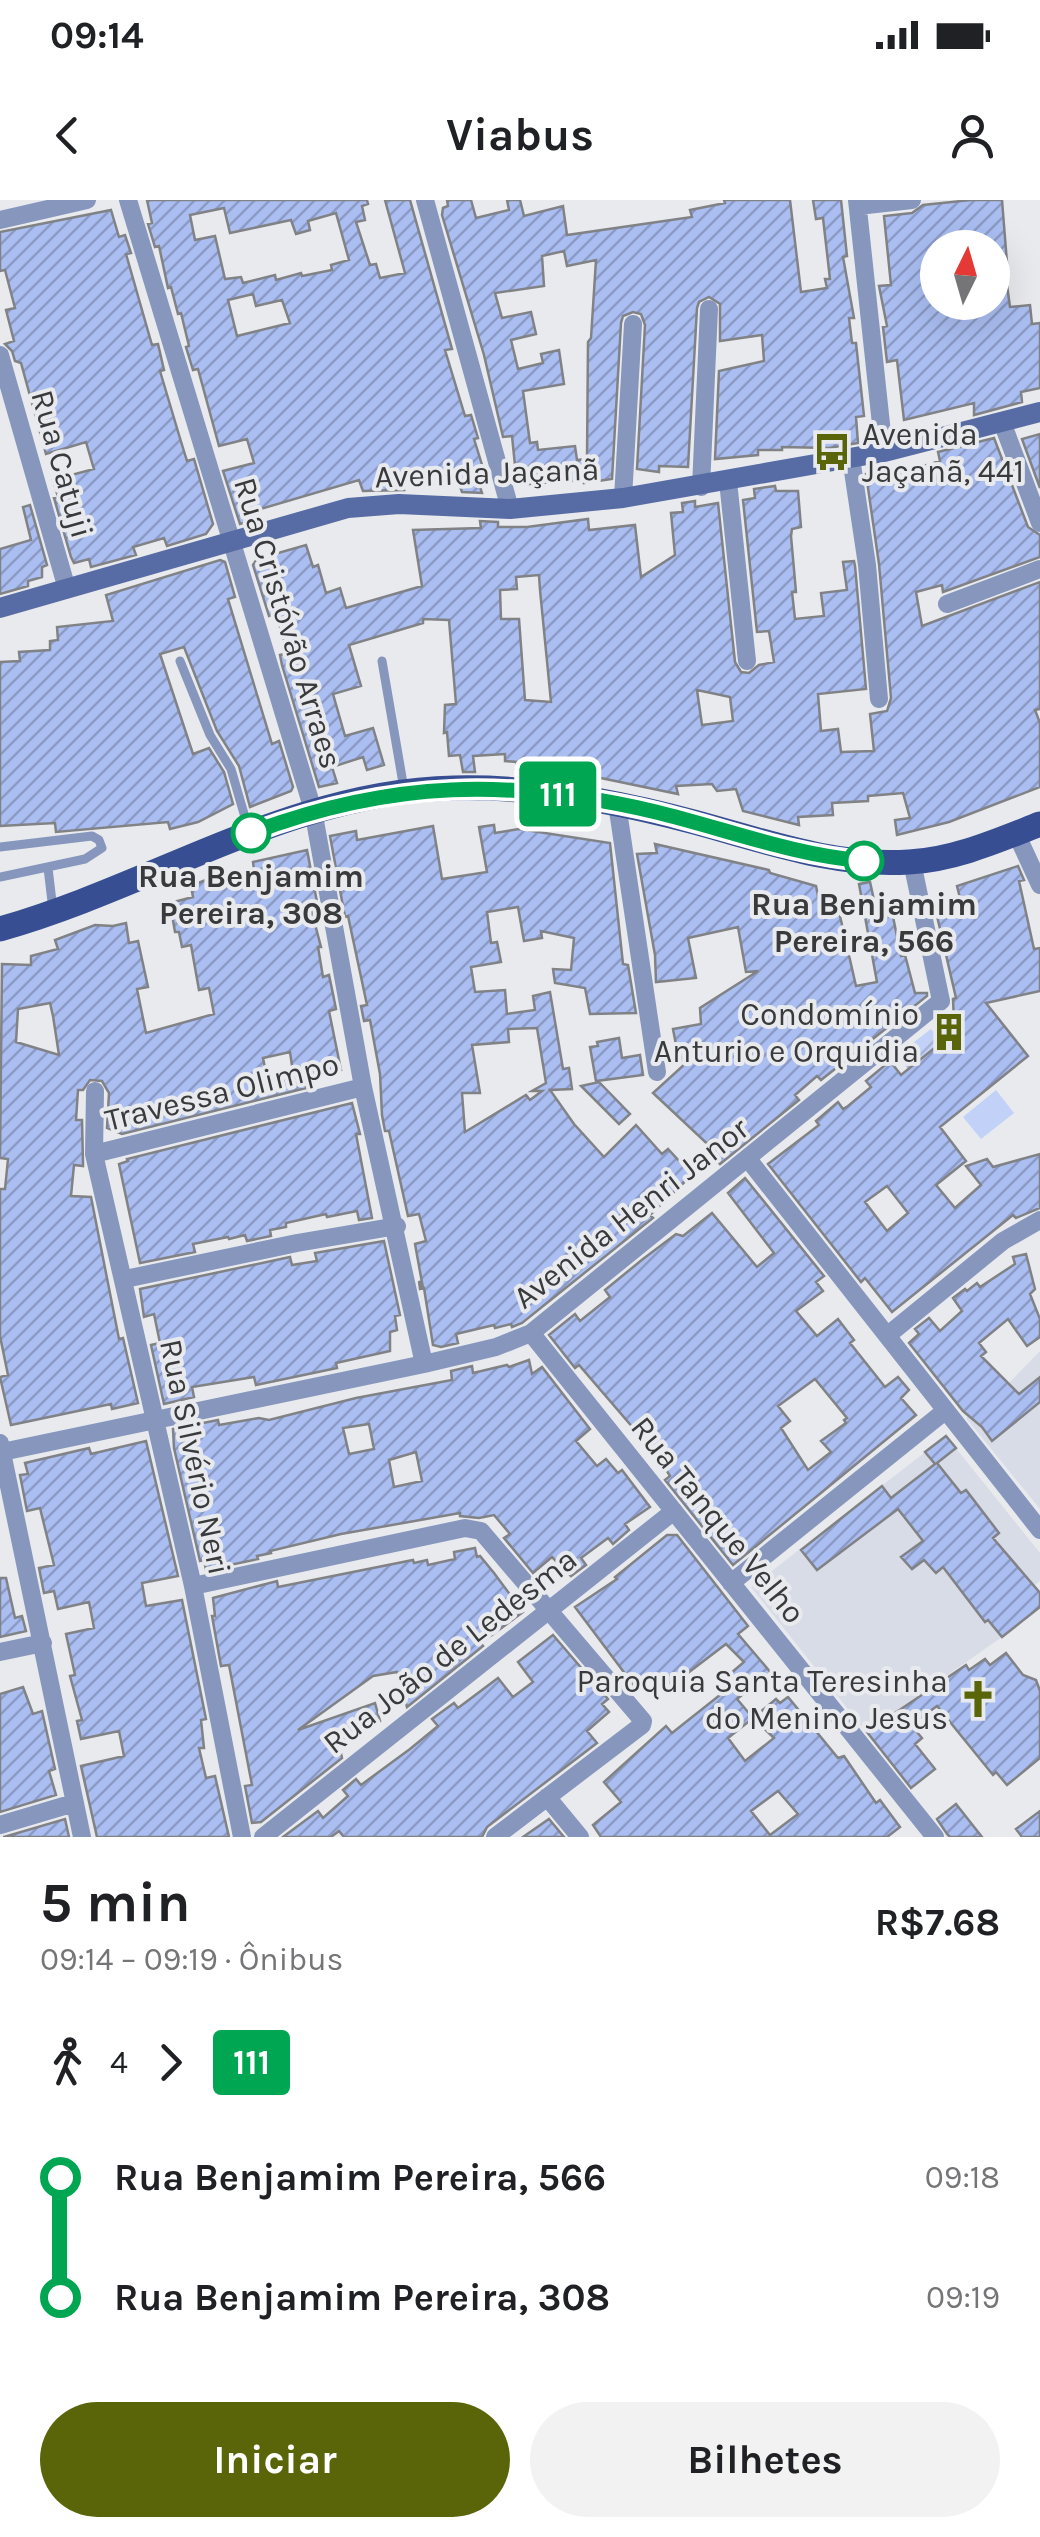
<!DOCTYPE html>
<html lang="pt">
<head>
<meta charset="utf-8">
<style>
	:root { --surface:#fff; --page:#f2f2f2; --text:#202124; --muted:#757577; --accent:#596508 }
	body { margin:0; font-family:Karla,sans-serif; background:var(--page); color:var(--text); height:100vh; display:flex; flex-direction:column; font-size:38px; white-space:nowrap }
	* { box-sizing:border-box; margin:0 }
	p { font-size:32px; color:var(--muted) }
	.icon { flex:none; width:55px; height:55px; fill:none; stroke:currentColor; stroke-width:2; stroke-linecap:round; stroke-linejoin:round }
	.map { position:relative; height:1637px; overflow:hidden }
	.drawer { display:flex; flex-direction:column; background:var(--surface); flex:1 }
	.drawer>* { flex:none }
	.badge { padding:0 20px; border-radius:8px; font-size:35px; line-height:65px }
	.needle { width:65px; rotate:5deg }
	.buttons { position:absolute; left:920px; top:30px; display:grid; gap:20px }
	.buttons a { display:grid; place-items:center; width:90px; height:90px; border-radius:50%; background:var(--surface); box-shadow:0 10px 40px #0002; font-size:50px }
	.map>.badge { position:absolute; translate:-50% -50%; box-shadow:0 0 0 5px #fff }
	.legs { display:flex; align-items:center; gap:15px; height:110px; padding:0 40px; font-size:32px }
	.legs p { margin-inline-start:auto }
	.overview { display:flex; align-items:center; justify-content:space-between; height:170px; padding:0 40px }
	h1 { font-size:55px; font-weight:700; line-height:75px }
	.button { display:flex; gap:20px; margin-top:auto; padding:20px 40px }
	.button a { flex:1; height:115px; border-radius:60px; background:var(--accent); color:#fff; font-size:40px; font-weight:700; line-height:115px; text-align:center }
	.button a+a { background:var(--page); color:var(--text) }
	ul { padding:0 40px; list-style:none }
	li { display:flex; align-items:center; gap:35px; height:120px; font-size:38px }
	li i { display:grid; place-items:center; width:15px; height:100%; margin:0 12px; background:currentColor }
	li i::after { content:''; width:25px; height:25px; margin:-12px; border:8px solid; border-radius:50%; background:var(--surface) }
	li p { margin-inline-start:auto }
	li:first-child i { background:linear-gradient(#0000 50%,currentColor 0) }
	li:last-child i { background:linear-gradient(currentColor 50%,#0000 0) }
	.status { display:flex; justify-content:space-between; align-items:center; height:70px; padding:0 50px; background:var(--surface); direction:ltr }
	.status svg { height:28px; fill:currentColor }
	header { display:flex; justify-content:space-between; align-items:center; height:130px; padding:0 40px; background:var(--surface); font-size:45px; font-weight:700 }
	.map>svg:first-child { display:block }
	.built { fill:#d8dce6 }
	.park { fill:#c2d1f8 }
	.garden { fill:url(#garden-furrows) }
	.building { fill:url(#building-hatch); stroke:#818285; stroke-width:2.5; fill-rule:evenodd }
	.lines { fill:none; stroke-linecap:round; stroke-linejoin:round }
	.lane { stroke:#8696bd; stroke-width:9 }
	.street { stroke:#8696bd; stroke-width:18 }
	.secondary { stroke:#576ca5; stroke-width:20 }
	.primary { stroke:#374e93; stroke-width:25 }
	.line-1-casing { stroke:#fff; stroke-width:22 }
	.line-1 { stroke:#00a651; stroke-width:15 }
	.stop-1-dot { fill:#fff; stroke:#00a651; stroke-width:5 }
	.labels { text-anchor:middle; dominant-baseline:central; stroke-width:8; stroke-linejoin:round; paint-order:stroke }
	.poi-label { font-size:32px; fill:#393a3b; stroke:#e8eaed; text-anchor:end }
	.street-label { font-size:32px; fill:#393a3b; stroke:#e8eaed }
	.stop-label { font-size:32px; font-weight:bold; fill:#393a3b; stroke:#e8eaed }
</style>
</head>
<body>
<div class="status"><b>09:14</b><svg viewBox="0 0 49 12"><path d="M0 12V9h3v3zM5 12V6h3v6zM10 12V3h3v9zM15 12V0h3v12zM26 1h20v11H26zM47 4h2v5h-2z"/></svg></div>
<header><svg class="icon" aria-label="back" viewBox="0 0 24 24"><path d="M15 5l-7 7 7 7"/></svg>Viabus<svg class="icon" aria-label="person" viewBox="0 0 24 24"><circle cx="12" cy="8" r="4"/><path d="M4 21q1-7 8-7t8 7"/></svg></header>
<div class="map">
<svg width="1040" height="1637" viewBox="0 0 1040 1637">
	<defs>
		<pattern id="garden-furrows" width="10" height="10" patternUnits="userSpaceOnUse" patternTransform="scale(2.5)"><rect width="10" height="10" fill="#c2d1f8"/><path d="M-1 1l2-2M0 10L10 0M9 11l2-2" fill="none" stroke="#a7b4d6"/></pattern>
		<pattern id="building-hatch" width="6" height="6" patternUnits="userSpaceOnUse" patternTransform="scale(2.5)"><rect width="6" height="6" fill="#aabef2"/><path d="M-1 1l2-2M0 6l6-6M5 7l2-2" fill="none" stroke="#8b9bc5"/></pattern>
	</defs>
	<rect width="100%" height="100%" fill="#e8eaed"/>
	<path class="built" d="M1040 1151V1309L966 1218 1009 1183Z
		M946 1236 1040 1353V1381L989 1422 1002 1437 866 1532 751 1387Z"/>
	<path class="park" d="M996 890 1014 913 981 939 963 917Z"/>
	<path class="garden" d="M931 829 942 842 908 869 897 855Z"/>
	<path class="building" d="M147 0H367L368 4 362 6 365 20 356 22 370 65 376 64 380 78 405 73 385 0H410L452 149 445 150 465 216 471 215 478 238 474 239 488 284 480 287 482 293 462 292 458 281 440 286 436 271 401 281 404 290 363 291 359 280 257 310 260 318 240 324 223 271 254 263 247 239 219 246 198 169 193 170 186 147 189 146 181 113 178 114 171 87 168 88 159 46 155 47 148 24 152 23ZM224 8 230 33 291 20 296 34 310 30 308 21 336 13 349 60 331 65 332 70 302 76 301 73 276 80 275 75 243 83 241 77 225 79 215 36 195 40 190 15ZM253 94 256 106 282 100 290 123 237 136 228 100Z
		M447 0H471L476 18 509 10 507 0H520L524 16 563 6 567 35 692 17 690 10 725 3 724 0H790L801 92 827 88 825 79H830L823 18 816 19 813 0H841L847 56 843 57 854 118H849L852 143H856L864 216 856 217 858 243 829 248 782 247V250H758V255L715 259 719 171 764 161 762 135 720 141V104L709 97 699 102 697 108 688 267 659 266V272L637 269 645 125 641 114 633 112 623 116 621 123 612 279 584 283V280L517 285 512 236 503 237 484 155 442 15 443 8 448 6ZM564 51 567 66 596 60 591 138 588 142 587 259 577 260 575 246 538 250 537 242 530 243 523 191 564 184 559 150 541 154 543 163 518 169 511 140 536 134 531 112 502 118 495 93 544 86 542 56Z
		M971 0H1002L1007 63H1004L1010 107 1030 105 1032 124 1040 123V188L1021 192 1022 202 974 215V203L904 220 897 160 887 162 883 127 887 126 879 86 891 85 884 16 912 13 923 5ZM938 48H992V102H938L936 84 930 85 926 56 938 54Z
		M111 10 119 37 125 35 131 53 126 54 152 145 158 144 164 170 160 171 179 235 187 261 194 259 213 324 206 334 167 346 164 338 133 347 136 355 91 367 89 359 74 363 71 357 54 298 58 297 53 280 94 269 93 266 86 242 46 254 21 163 15 161 12 151 5 144 14 141 6 110 15 108 5 70 0 71V32Z
		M1040 234V288L1022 239Z
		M994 238 1028 327 1040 335V357L943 392 942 385 916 392 922 426 1040 382V509L1035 510 1040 523V587L949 622 897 635 895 620 910 618 903 593 868 596V601L832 603 833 615 798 617 799 625 743 611 736 589 717 591 712 584 676 586 678 594 596 577 516 569 517 562 505 561V554L473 556 475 572H463L460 555 449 556 447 532 444 533 445 505 456 504 449 420 423 419V423L349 445 361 486 333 494 345 536 373 528 384 565 367 570 363 557 332 567 337 583 319 587 282 465 280 455 288 453 276 414 269 416 253 365 257 359 306 345 313 367 318 365 326 393 340 388 346 408 422 386 413 330 481 328 480 321 498 322V327H527L588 319 589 330 635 325 641 377 675 355 671 313 683 312 682 303 695 301V307L718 303 735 462 741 472 749 473 759 465 774 462 769 431 757 432 743 300 755 298 754 289 775 286 776 291H798L801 327 792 329 791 336 796 392H792L795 419 824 416 821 393 847 390 843 362 854 361 855 366 866 489 818 494 821 531 838 529 841 552 874 551 870 514 887 511 891 498 879 364 866 274 889 269 890 275 917 268 940 261 938 252ZM539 375 540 390 551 502 525 500 519 419H501L500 390 517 389 516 377ZM697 490 730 497 733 521 702 525Z
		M30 305 47 365 42 367V377L28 381V386L0 394V349L31 340 23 307Z
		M220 360 225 362 235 397 228 399 272 544 279 541 293 587 291 591 250 607 239 566 217 531 184 447 160 454 193 554 209 548 224 572 233 604 198 622 170 629 168 622 56 632 55 623 0 626V462L20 461 19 452 50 450V441L58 440 57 427 113 421 106 395Z
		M494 625 495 633 519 629 610 643 623 764 628 765 636 813 590 814 585 788 555 783 553 769 571 770 574 738 541 731 542 738 524 741 518 707 487 712 491 743 497 742 501 762 471 767 475 792 505 790 507 814 535 810 533 796 550 792 563 869 569 868 572 889 550 890 574 924 604 957 636 925 662 954 668 949 692 975 650 1015 653 1018 522 1123 512 1127 511 1124 495 1128 494 1125 456 1134 458 1143 441 1147 433 1145 424 1088 420 1089 419 1081 423 1088 415 1044 426 1041 419 1014 408 1016 389 931H385L382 915 380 874 370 820 364 821 361 806 367 805 348 716 345 717 330 636 356 631 357 640 433 626 442 679 487 672 479 627ZM537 828 546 883 532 891H542L530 900 526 895 465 932 462 893H480L472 845 509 842 508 829Z
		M655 644 769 670 770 673 816 686 818 696 835 694 856 786 877 782 859 684 870 682 876 709 891 707 901 756 905 755 915 793H927V796L821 880 817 876 795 895 799 900 720 964 711 955 715 951 653 893 685 864 677 850 673 829 701 824 700 808 758 771 746 772 738 727 688 738 696 778 656 782 655 755 637 654 657 653Z
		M307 650 318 707 311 709 321 747H318L323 777 329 775 333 794 336 809 329 811 341 870 294 879 290 852 263 858 267 878 305 884 306 888 122 934 107 928 109 893 102 881 90 880 83 890H78L76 920H82L83 963V966L74 965 71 996 91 997 119 1139 123 1138 138 1203 112 1209 111 1204 11 1225 0 1177 8 1175 0 1136V989H5L8 959 0 958 2 764 31 765V756L58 749 55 740 95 725 113 726 126 723 129 743 138 741 148 787 137 789 146 833 214 814 209 788 199 790 191 745 182 747 179 732H175L170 703 193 697 191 686 215 676 216 683 255 677 253 662ZM50 803 53 816 59 855 16 842 18 809Z
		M1018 666 1024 680 1019 681 1034 749 1040 748V791L986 803 1028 856 940 927 966 961 936 985 955 1008 981 985 966 966 987 959 993 967 1040 954V1008L1016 1018 1013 1015 892 1112 865 1078 861 1082 768 964 819 925 816 921 838 902 843 909 848 906 871 887 866 881 890 861 901 875 942 842 938 836 954 823 953 799 956 798 934 703 960 698 957 686ZM887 986 908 1013 887 1031 865 1002Z
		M619 838 622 858 640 855 643 875 596 881 590 847 598 846 597 842Z
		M599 882 630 914 619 924 581 886Z
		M352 903 360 934H356L372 1018 359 1020 357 1011 327 1017 326 1014 286 1023V1027L270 1030 271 1036 247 1041 245 1035 229 1039 228 1037 193 1044 195 1052 140 1063 119 964 128 961 127 959Z
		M745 978 824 1076 816 1082 823 1091 796 1111 817 1136 838 1119 854 1140 850 1143 885 1187 898 1177 909 1190 901 1198 916 1215 733 1365 665 1280 670 1276 659 1258 579 1165 575 1168 549 1135 575 1114 580 1121 610 1097 605 1090 643 1059 676 1034 683 1036 712 1013 757 1067 774 1053 728 993ZM815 1179 847 1218 844 1220 846 1223 821 1241 831 1252 808 1270 781 1228 790 1221 778 1206Z
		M384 1041 400 1115 395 1116 397 1130 390 1132V1151L336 1163 337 1168 256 1185 254 1177 192 1187 194 1197 164 1204 151 1145 160 1143 154 1114 144 1117 140 1089 290 1057 292 1065 317 1061 315 1053Z
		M1026 1054 1035 1089 1030 1094 1040 1119V1137L1027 1146 1008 1119 979 1143 986 1152 981 1156 1019 1194 1040 1177V1202L992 1241 982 1227 963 1211 909 1143 919 1134 915 1129 929 1118 940 1131 962 1111 953 1098 965 1089 967 1091 977 1083 980 1087 1015 1064 1013 1057Z
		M529 1160 532 1174 542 1167 590 1229 576 1241 597 1266 606 1259 618 1273 622 1270 650 1307 625 1324 629 1330 613 1344 608 1338 581 1358 586 1365 571 1376 552 1357 533 1373 504 1338 510 1334 494 1315 479 1318 460 1316V1313L341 1334 270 1351 271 1353 257 1356 258 1359 206 1370 204 1360 200 1361 174 1248 173 1229 218 1220 219 1225 259 1218 269 1220 356 1198 452 1180 451 1171 472 1166 473 1173 507 1165 509 1167ZM369 1224 374 1249 349 1254 343 1228ZM416 1252 422 1281 394 1287 389 1260Z
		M946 1236 956 1248 937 1263 961 1293 966 1290 999 1333 993 1338 1040 1393V1407L1002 1437 988 1420 985 1422 943 1367 936 1373 924 1360 912 1369 901 1357 923 1341 898 1309 817 1370 801 1350 882 1286 891 1298 935 1264 925 1252Z
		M146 1241 178 1376 142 1383 146 1406 182 1400 206 1519 201 1520 204 1548H199L206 1578 215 1576 229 1637H97L81 1566 124 1556 119 1531 81 1539 77 1521 82 1520 70 1476 75 1475 66 1434 94 1428 89 1402 58 1409 54 1391 44 1393 39 1368 54 1365 40 1308 27 1311 20 1275 28 1274 25 1263 89 1248 91 1254Z
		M667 1335H677L748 1426 738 1434 777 1480 770 1486 762 1479 737 1499 753 1518 728 1538 745 1561 774 1538 753 1518 776 1499 780 1503 788 1497 838 1558 844 1556 876 1603 880 1600 900 1627 887 1637H601L593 1625 621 1602 604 1582 666 1526 672 1533 725 1491 718 1484 744 1462 726 1444 672 1485 668 1481 658 1489 649 1476 635 1487 575 1407 617 1379 615 1377ZM778 1591 798 1614 770 1635 751 1611Z
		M475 1348 477 1357 480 1356 494 1373 523 1412 481 1443 483 1446 407 1507 397 1472 373 1476 298 1530 375 1503 380 1521 358 1527 360 1535 338 1540 342 1558 261 1622 252 1623 245 1586 252 1585 229 1465 221 1466 212 1416H215L213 1398 277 1381 278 1387 413 1360 414 1363 427 1360 428 1365 455 1359 454 1352Z
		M0 1378H6L15 1418 22 1416 26 1431 0 1437Z
		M553 1435 608 1499 602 1504 609 1512 587 1531 597 1543 487 1627 482 1637H344L339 1631 331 1637H283L318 1611 323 1618 348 1596 343 1590 356 1579 361 1585 410 1549 438 1526 432 1519 454 1503 458 1508 498 1478 513 1497 533 1482 518 1462Z
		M1006 1453 1023 1475 1036 1480 1040 1491V1558L1007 1585 996 1572 993 1575 937 1506 911 1525 922 1538 915 1544 935 1569 911 1588 867 1532 966 1465 969 1470 985 1459 990 1465Z
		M23 1487 33 1514 42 1511 55 1569 49 1571 56 1595 0 1612V1494Z
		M956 1604 982 1637H950L947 1634 937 1619Z
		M1040 1611V1637H1022L1016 1629Z
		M65 1619 69 1637H3H4Z
		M549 1619 564 1637H523Z"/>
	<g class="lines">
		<path class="lane" d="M180 461 210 535 231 569 249 631
			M382 461 404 589
			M0 647 92 636 99 640 102 648 85 659 0 677
			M48 668 53 710"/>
		<path class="street" d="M128 0 313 610 363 887 424 1164
			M425 0 510 309
			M857 0 884 252
			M858 6 912 0
			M0 20 87 0
			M0 155 67 389
			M1002 222 1040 323
			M851 258 867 365 879 499
			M728 281 747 461
			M701 287 709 109
			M623 298 633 124
			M947 404 1040 369
			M617 604 657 872
			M1016 633 1040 685
			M95 891 94 954 193 1386 242 1637
			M94 954 363 887
			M748 959 1040 1330
			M125 1079 297 1043 397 1026
			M531 1133 935 1637
			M888 1135 1003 1041 1040 1020
			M0 1243 82 1637
			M2 1252 424 1164 496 1147 531 1133 941 801 912 662
			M731 1383 945 1211
			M193 1386 465 1328 481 1331 643 1521 642 1525 495 1637
			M0 1452 43 1443
			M547 1597 580 1637
			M0 1625 74 1603
			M263 1637 674 1311"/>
		<path class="secondary" d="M0 408 348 308 399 304 510 309 623 298 884 252 1040 212"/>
		<path class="primary" d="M0 729C153 686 291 591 454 588 535 586 616 601 694 622 765 641 835 667 909 662 954 660 999 640 1040 624"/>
	</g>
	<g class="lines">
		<g class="line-1-casing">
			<path id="line-1" d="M251 633C391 580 511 578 656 612 726 629 792 655 864 661"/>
		</g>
		<use href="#line-1" class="line-1"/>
	</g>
	<defs>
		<g id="bus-bare" transform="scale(3)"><path d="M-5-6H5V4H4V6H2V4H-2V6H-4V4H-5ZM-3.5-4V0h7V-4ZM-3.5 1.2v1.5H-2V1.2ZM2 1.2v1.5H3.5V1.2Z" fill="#596508" stroke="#e8eaed" stroke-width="2.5" paint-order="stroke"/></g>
		<g id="building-bare" transform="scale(3)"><path d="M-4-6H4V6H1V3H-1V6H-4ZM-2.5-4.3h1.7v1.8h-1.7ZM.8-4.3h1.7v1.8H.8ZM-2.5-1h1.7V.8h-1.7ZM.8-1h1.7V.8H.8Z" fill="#596508" stroke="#e8eaed" stroke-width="2.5" paint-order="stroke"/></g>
		<g id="church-bare" transform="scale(3)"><path d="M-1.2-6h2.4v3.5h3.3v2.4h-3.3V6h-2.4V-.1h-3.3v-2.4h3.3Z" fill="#596508" stroke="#e8eaed" stroke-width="2.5" paint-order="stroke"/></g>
	</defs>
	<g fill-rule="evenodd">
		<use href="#bus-bare" x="832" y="252"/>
		<use href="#building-bare" x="949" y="832"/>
		<use href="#church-bare" x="978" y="1499"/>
	</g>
	<g class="stop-1-dot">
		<circle cx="251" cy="633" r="18"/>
		<circle cx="864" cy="661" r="18"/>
	</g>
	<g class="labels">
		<g class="poi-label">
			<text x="862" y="234" text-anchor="start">Avenida<tspan x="862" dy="37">Jaçanã, 441</tspan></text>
			<text x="919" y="814">Condomínio<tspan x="919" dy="37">Anturio e Orquidia</tspan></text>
			<text x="948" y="1481">Paroquia Santa Teresinha<tspan x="948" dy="37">do Menino Jesus</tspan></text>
		</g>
		<g class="street-label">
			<text transform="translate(62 264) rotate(74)">Rua Catuji</text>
			<text transform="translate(487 273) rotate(-2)">Avenida Jaçanã</text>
			<text transform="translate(288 423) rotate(73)">Rua Cristóvão Arraes</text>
			<text transform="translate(222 892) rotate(-14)">Travessa Olimpo</text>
			<text transform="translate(631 1013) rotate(-38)">Avenida Henri Janor</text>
			<text transform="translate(195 1257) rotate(78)">Rua Silvério Neri</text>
			<text transform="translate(718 1320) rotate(51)">Rua Tanque Velho</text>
			<text transform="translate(450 1451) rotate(-38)">Rua João de Ledesma</text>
		</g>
		<g class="stop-label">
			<text x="251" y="676">Rua Benjamim<tspan x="251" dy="37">Pereira, 308</tspan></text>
			<text x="864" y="704">Rua Benjamim<tspan x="864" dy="37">Pereira, 566</tspan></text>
		</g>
	</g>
</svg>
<div class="buttons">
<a><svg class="needle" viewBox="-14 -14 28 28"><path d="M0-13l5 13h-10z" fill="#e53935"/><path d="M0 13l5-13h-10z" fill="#757577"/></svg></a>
</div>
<b class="badge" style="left:558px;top:594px;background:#00a651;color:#fff">111</b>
</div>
<section class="drawer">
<div class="overview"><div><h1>5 min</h1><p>09:14 – 09:19 · Ônibus</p></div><b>R$7.68</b></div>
<div class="legs"><svg class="icon" aria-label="walk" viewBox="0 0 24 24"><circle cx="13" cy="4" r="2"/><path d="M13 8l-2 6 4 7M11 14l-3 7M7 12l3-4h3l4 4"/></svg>4<svg class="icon" aria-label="forward" viewBox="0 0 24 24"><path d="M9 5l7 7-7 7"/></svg><b class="badge" style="background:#00a651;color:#fff">111</b></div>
<ul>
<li><i style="color:#00a651"></i><b>Rua Benjamim Pereira, 566</b><p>09:18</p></li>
<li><i style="color:#00a651"></i><b>Rua Benjamim Pereira, 308</b><p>09:19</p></li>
</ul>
<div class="button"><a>Iniciar</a><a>Bilhetes</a></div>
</section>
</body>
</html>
